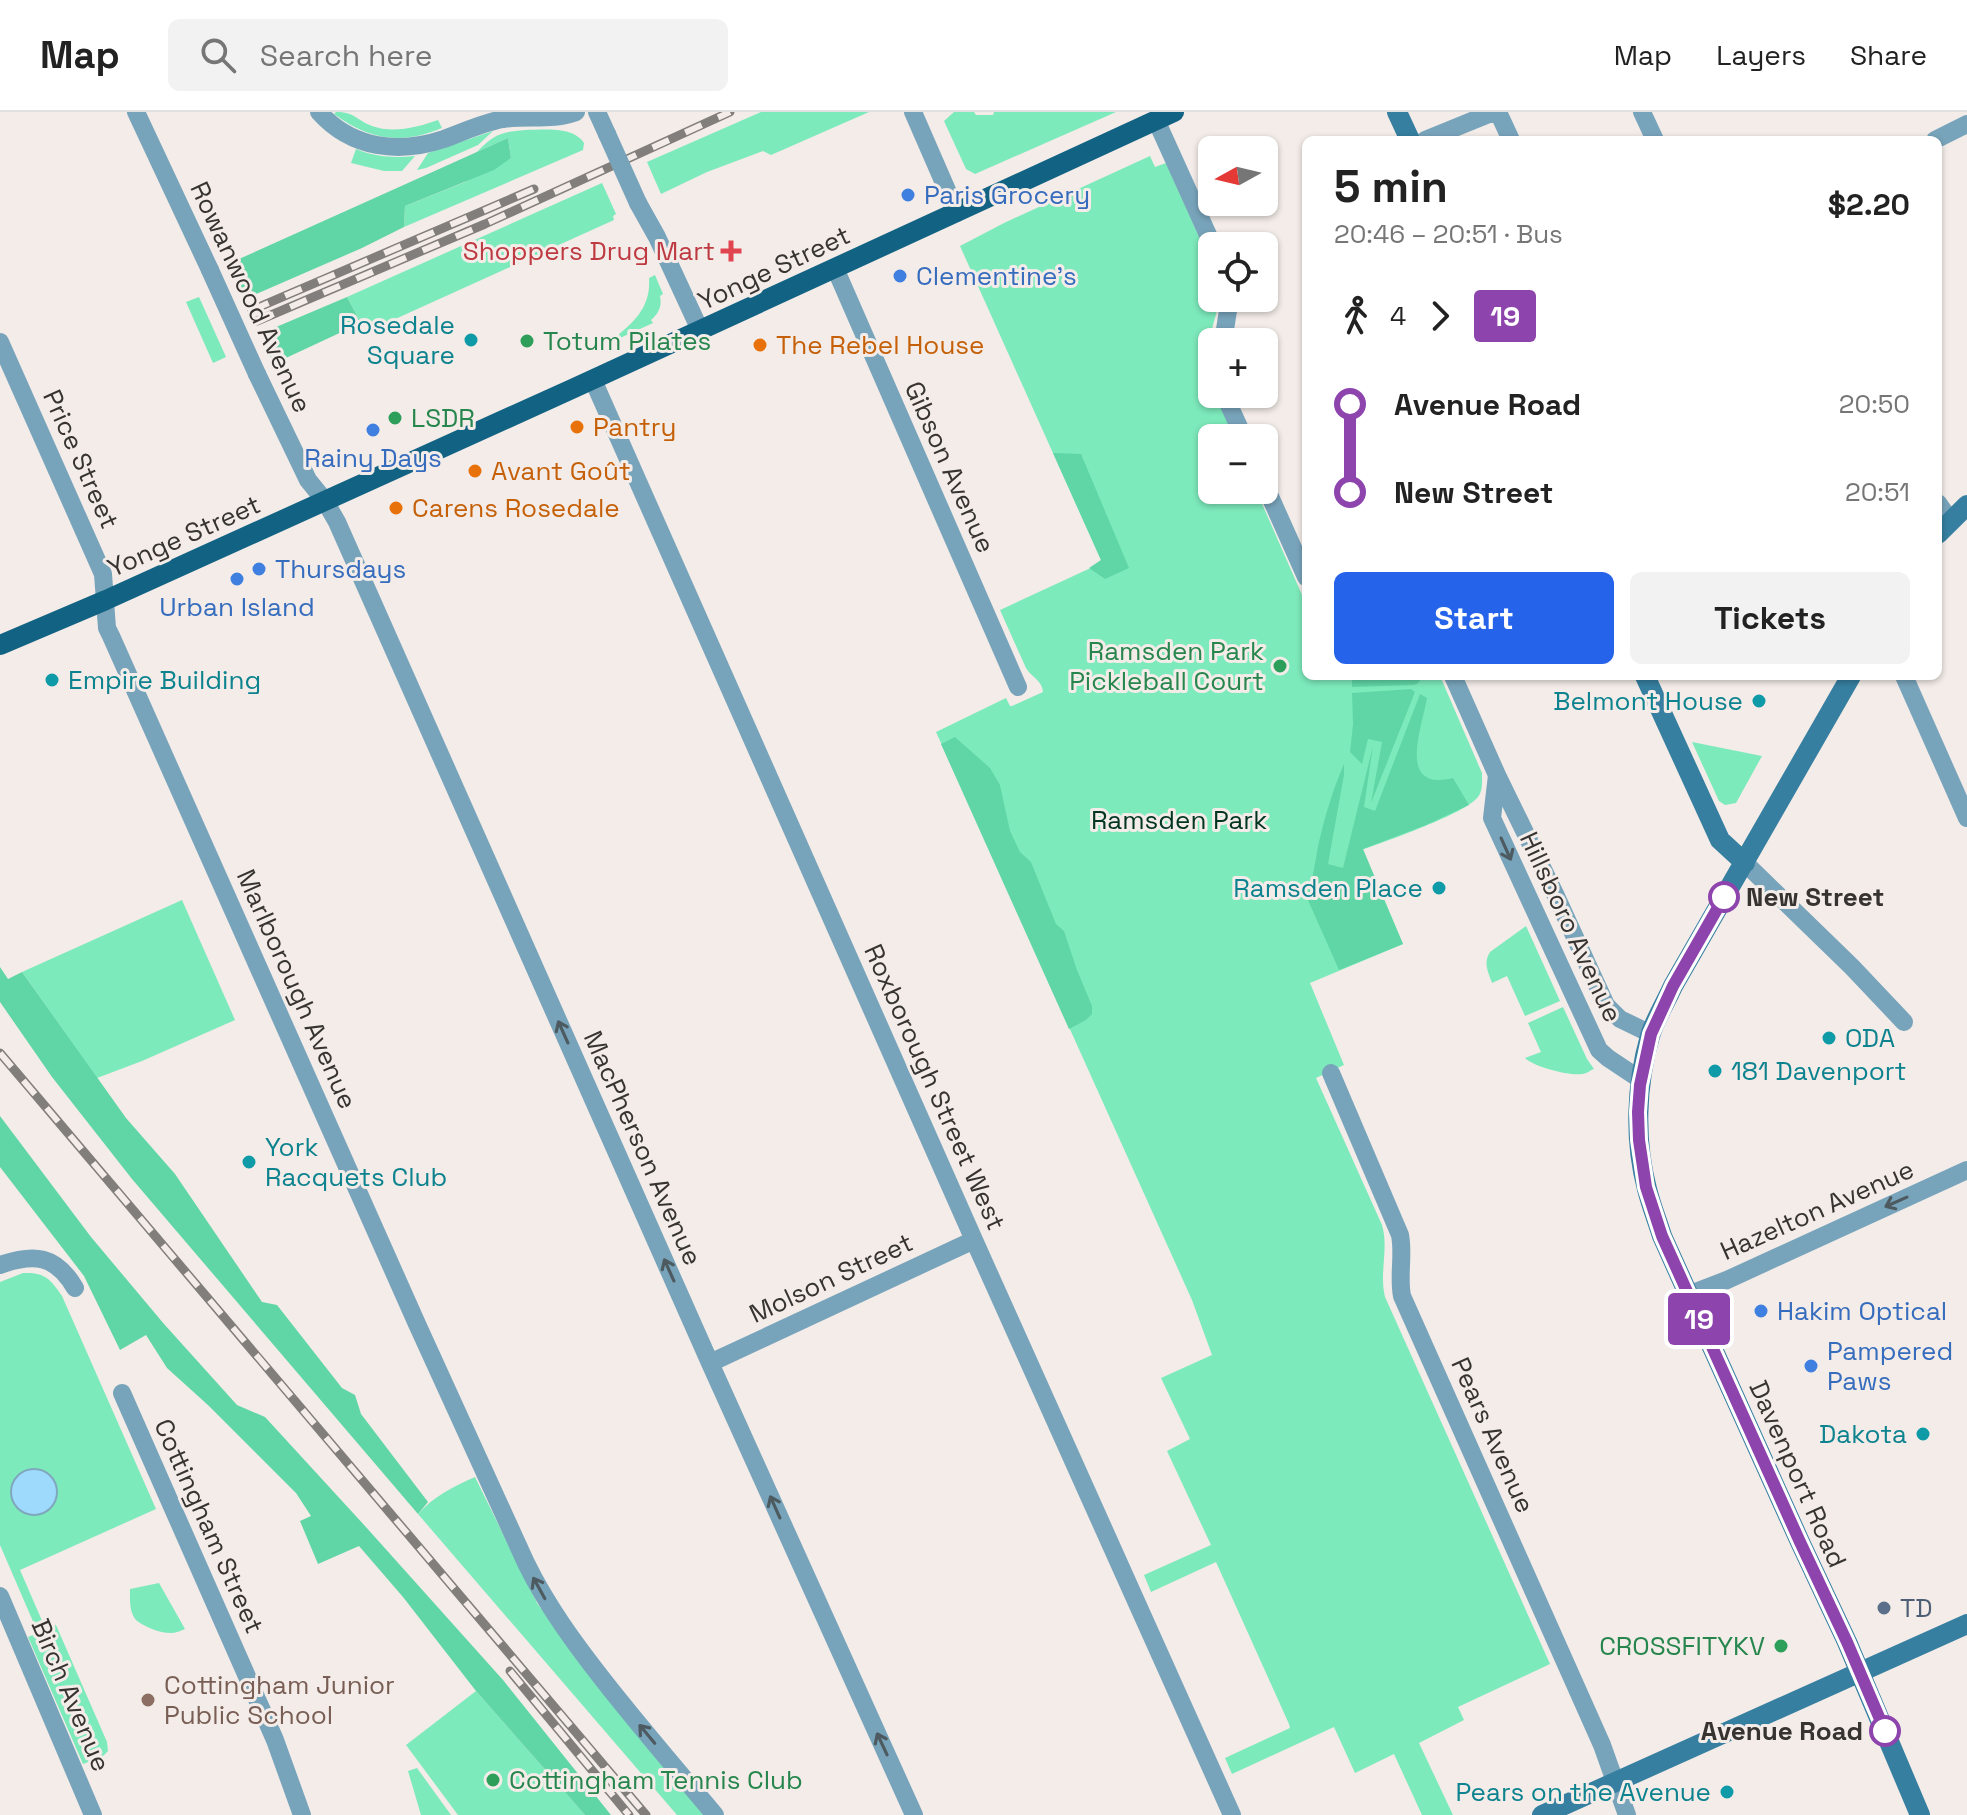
<!DOCTYPE html>
<html lang="en">
<head>
<meta charset="utf-8">
<style>
	:root { --surface:#fff; --page:#f2f2f2; --text:#222; --muted:#767676; --line:#e0e0e0; --accent:#2563eb }
	body { margin:0; font-family:"Space Grotesk",sans-serif; background:var(--page); color:var(--text); height:100vh; display:flex; flex-direction:column; font-size:30px; white-space:nowrap }
	* { box-sizing:border-box; margin:0 }
	p { font-size:26px; color:var(--muted) }
	.icon { flex:none; width:44px; height:44px; fill:none; stroke:currentColor; stroke-width:2; stroke-linecap:round; stroke-linejoin:round }
	.map { position:relative; flex:1; overflow:hidden }
	.sheet { position:absolute; left:1302px; top:24px; width:640px; height:544px; display:flex; flex-direction:column; background:var(--surface); border-radius:12px; box-shadow:0 2px 6px #0004 }
	.sheet>* { flex:none }
	.badge { padding:0 16px; border-radius:6px; font-size:28px; line-height:52px }
	.needle { width:52px; rotate:262deg }
	.buttons { position:absolute; left:1198px; top:24px; display:grid; gap:16px }
	.buttons a { display:grid; place-items:center; width:80px; height:80px; border-radius:12px; background:var(--surface); box-shadow:0 2px 6px #0004; font-size:40px }
	.map>.badge { position:absolute; translate:-50% -50%; box-shadow:0 0 0 4px #fff }
	.legs { display:flex; align-items:center; gap:12px; height:88px; padding:0 32px; font-size:26px }
	.legs p { margin-inline-start:auto }
	.overview { display:flex; align-items:center; justify-content:space-between; height:136px; padding:0 32px }
	h1 { font-size:44px; font-weight:800; line-height:60px }
	.primary-button { display:flex; gap:16px; margin-top:auto; padding:16px 32px }
	.primary-button a { flex:1; height:92px; border-radius:12px; background:var(--accent); color:#fff; font-size:32px; font-weight:800; line-height:92px; text-align:center }
	.primary-button a+a { background:var(--page); color:var(--text) }
	ul { padding:0 32px; list-style:none }
	li { display:flex; align-items:center; gap:28px; height:88px; font-size:30px }
	li i { display:grid; place-items:center; width:12px; height:100%; margin:0 10px; background:currentColor }
	li i::after { content:''; width:20px; height:20px; margin:-10px; border:6px solid; border-radius:50%; background:var(--surface) }
	li p { margin-inline-start:auto }
	li:first-child i { background:linear-gradient(#0000 50%,currentColor 0) }
	li:last-child i { background:linear-gradient(currentColor 50%,#0000 0) }
	header { display:flex; align-items:center; gap:48px; box-sizing:border-box; height:112px; padding:0 40px; background:var(--surface); border-bottom:2px solid var(--line) }
	header strong { font-size:38px }
	nav { display:flex; gap:44px; margin-inline-start:auto; font-size:28px }
	.search { width:560px; height:72px; background:var(--page); display:flex; align-items:center; gap:20px; box-sizing:border-box; padding:0 28px; border-radius:12px; color:var(--muted); font-size:30px }
	.map>svg:first-child { display:block }
	.green { fill:#7deabb }
	.forest { fill:#60d6a6 }
	.water { fill:#9edafc; stroke:#7fa8bf; stroke-width:2 }
	.lines { fill:none; stroke-linecap:round; stroke-linejoin:round }
	.street { stroke:#78a4bb; stroke-width:18 }
	.secondary { stroke:#367fa0; stroke-width:20 }
	.primary { stroke:#126383; stroke-width:20 }
	.rail-casing { stroke:#827e7b; stroke-width:9 }
	.rail { stroke:#f3ece8; stroke-width:6; stroke-dasharray:18; stroke-linecap:butt }
	.street-bridge { stroke:#78a4bb; stroke-width:18 }
	.oneway { stroke:#4d5b61 }
	.line-1-casing { stroke:#fff; stroke-width:18 }
	.line-1 { stroke:#8e44ad; stroke-width:12 }
	.shop-dot { fill:#3f7fe0; stroke:#f3ece8; stroke-width:3 }
	.health-dot { fill:#e0444e; stroke:#f3ece8; stroke-width:3 }
	.culture-dot { fill:#0f9aa8; stroke:#f3ece8; stroke-width:3 }
	.leisure-dot { fill:#2e9e5b; stroke:#f3ece8; stroke-width:3 }
	.food-dot { fill:#e8710a; stroke:#f3ece8; stroke-width:3 }
	.stop-1-dot { fill:#fff; stroke:#8e44ad; stroke-width:4 }
	.service-dot { fill:#5c6f8a; stroke:#f3ece8; stroke-width:3 }
	.education-dot { fill:#8d6e63; stroke:#f3ece8; stroke-width:3 }
	.labels { text-anchor:middle; dominant-baseline:central; stroke-width:6; stroke-linejoin:round; paint-order:stroke }
	.shop-label { font-size:26px; fill:#366cbe; stroke:#f3ece8; text-anchor:start }
	.health-label { font-size:26px; fill:#be3a42; stroke:#f3ece8; text-anchor:end }
	.street-label { font-size:26px; fill:#363331; stroke:#f3ece8 }
	.culture-label { font-size:26px; fill:#0d838f; stroke:#f3ece8; text-anchor:end }
	.leisure-label { font-size:26px; fill:#27864d; stroke:#f3ece8; text-anchor:start }
	.food-label { font-size:26px; fill:#c56008; stroke:#f3ece8; text-anchor:start }
	.park-label { font-size:26px; fill:#003522; stroke:#f3ece8 }
	.stop-label { font-size:26px; font-weight:bold; fill:#363331; stroke:#f3ece8; text-anchor:start }
	.service-label { font-size:26px; fill:#4e5e75; stroke:#f3ece8; text-anchor:start }
	.education-label { font-size:26px; fill:#785e54; stroke:#f3ece8; text-anchor:start }
</style>
</head>
<body>
<header>
<strong>Map</strong>
<div class="search"><svg class="icon" aria-label="search" viewBox="0 0 24 24"><circle cx="10" cy="10" r="6"/><path d="M15 15l6 6"/></svg>Search here</div>
<nav><a>Map</a><a>Layers</a><a>Share</a></nav>
</header>
<div class="map">
<svg width="1967" height="1703" viewBox="0 0 1967 1703">
	<rect width="100%" height="100%" fill="#f3ece8"/>
	<path class="green" d="M336 0C355 0 356 8 372 14 393 22 418 15 438 8L442 16C402 33 369 28 334 2Z
		M761 0H869L771 43 763 39 707 60 661 82 647 50Z
		M954 0H974L976 3H993L994 0H1116L975 62 966 57 944 9Z
		M525 18C544 18 573 14 584 31L583 38 404 115 405 94 465 70 511 46 508 26 477 40C494 22 501 20 525 18Z
		M493 19 478 33 426 56 417 58 428 41Z
		M356 37C375 45 394 46 415 44L402 59H384L351 51Z
		M1150 44 1155 55 1166 51 1210 149 1212 154V186H1219C1217 206 1208 224 1206 244 1205 257 1212 269 1212 282H1216L1234 326H1212V378H1256L1306 492V564H1440L1482 661C1482 670 1483 678 1478 685 1465 702 1386 729 1362 738L1403 832 1310 871 1344 953 1316 966 1382 1113C1389 1136 1379 1161 1385 1185L1550 1552 1458 1595 1464 1608 1419 1631 1453 1703H1422L1394 1642 1355 1661 1334 1615 1232 1662 1225 1646 1290 1616 1289 1612 1216 1450 1151 1480 1144 1463 1211 1433 1167 1339 1190 1327 1161 1266 1212 1243 1192 1188 936 620 1006 586 1010 594H1012L1043 580C1042 568 1032 566 1026 556L1000 498 1095 454 1101 448 960 134 1004 111Z
		M602 71 616 102 613 104 614 108 371 218 361 211 347 185Z
		M655 163 663 182 660 184C662 194 659 201 651 208L653 211 620 226 619 222C638 207 651 191 649 166Z
		M199 185 226 245 213 251 186 190Z
		M1692 630 1762 644 1736 691 1725 693 1719 689Z
		M182 788 235 908 142 949 97 966 22 860Z
		M1526 814 1560 889 1525 904 1507 864 1492 871C1488 859 1483 851 1490 840Z
		M1563 895 1587 947 1594 957C1590 958 1587 962 1582 962 1570 964 1534 955 1525 946L1541 940 1528 911Z
		M23 1161C44 1160 50 1166 62 1184L156 1397 20 1458 43 1511 35 1514 0 1433V1170Z
		M475 1365 537 1491 586 1557 707 1703H677L418 1402C433 1385 454 1374 475 1365Z
		M159 1471 185 1517C183 1518 175 1521 173 1521 162 1522 144 1515 136 1508 129 1500 130 1487 130 1477Z
		M56 1513 107 1630 108 1639 103 1644 83 1652 28 1525Z
		M476 1579 585 1703H458L406 1633Z
		M417 1656 451 1703H421L408 1659Z"/>
	<path class="forest" d="M508 26 511 46 494 58 405 94 404 115 362 136 247 186 228 152Z
		M347 185 361 211 273 252 262 221Z
		M1053 341 1081 342 1129 456 1105 467 1089 456 1101 448Z
		M1352 564H1424L1417 572 1413 573 1352 575Z
		M1411 577 1415 580 1371 691 1382 630 1368 627 1362 652 1350 640 1353 612 1352 581Z
		M1420 582 1427 586C1422 616 1396 680 1453 666L1469 693 1426 713 1363 737 1403 832 1339 858 1307 786C1313 768 1315 749 1319 730 1325 704 1333 677 1344 652V663L1328 752 1343 756 1373 634 1364 695 1375 699Z
		M955 625 990 656 1000 673 1010 719 1020 740 1031 750 1056 812 1064 819 1077 858 1092 894V902L1086 908 1069 917 941 632Z
		M0 855 8 867 22 860 126 1006 175 1062 262 1190 277 1193 342 1276 355 1283 361 1302 428 1390 418 1402 132 1067 52 965 0 890Z
		M0 1004 91 1125 164 1212 237 1293 265 1305 365 1414 503 1568 611 1703H585L476 1579 403 1485 359 1434 318 1452 300 1409 311 1404 296 1381 209 1294 167 1256 146 1223 120 1238 84 1164 0 1055Z"/>
	<path class="water" d="M11 1380a23 23 0 1 1 46 0a23 23 0 1 1-46 0Z"/>
	<g class="lines">
		<path class="street" d="M136 0 210 158
			M319 0C352 37 399 42 444 27 463 20 482 11 503 7 527 3 553 9 576 0
			M597 0 607 22
			M913 0 957 101
			M1498 0 1511 28
			M1642 0 1655 28
			M1156 8 1213 134
			M1425 28 1494 0
			M1935 28 1967 12
			M638 91 657 125 700 218
			M835 156 1018 575
			M0 230 103 462 107 516 111 524 417 1212 526 1451C547 1494 575 1532 604 1569 640 1615 678 1659 715 1703
			M1223 230 1230 186
			M257 262 308 368 325 389 337 410 710 1251 914 1703
			M593 268 974 1128 1232 1703
			M1224 282 1244 326
			M1264 371 1306 465
			M1938 391 1950 408
			M1453 564 1497 663 1556 784 1606 893 1620 907 1651 922
			M1904 564 1967 706
			M1497 663 1492 706 1599 938 1608 946 1641 968
			M1745 751 1852 855 1904 910
			M1331 961 1400 1123C1404 1143 1398 1164 1402 1184L1602 1633 1627 1703
			M0 1153C34 1141 56 1143 75 1176
			M1688 1183 1727 1168 1967 1058
			M710 1251 974 1128
			M122 1281 275 1628 302 1703
			M0 1484 93 1703"/>
		<path class="secondary" d="M1397 0 1410 28
			M1938 422 1967 393
			M1645 564 1720 728 1745 751
			M1851 564 1673 874C1666 890 1655 907 1650 924 1636 973 1634 1028 1647 1077 1651 1093 1657 1108 1662 1124L1800 1430 1847 1530 1920 1703
			M1542 1703 1967 1512"/>
		<path class="primary" d="M0 533 106 488 572 277 1174 0"/>
		<g class="rail-casing">
			<path id="rail" d="M252 198 534 77
				M257 209 485 112 730 0
				M0 941 646 1703
				M510 1559 629 1703"/>
		</g>
		<use href="#rail" class="rail"/>
		<path class="street-bridge" d="M607 22 638 91
			M210 158 257 262"/>
	</g>
	<defs><path id="oneway-shaft" d="M-6 0H5M1.5-3L5.5 0L1.5 3" fill="none" stroke-width="1.6" stroke-linecap="round" stroke-linejoin="round" transform="scale(2)"/></defs>
	<g class="oneway">
		<use href="#oneway-shaft" transform="translate(1506 737) rotate(66)"/>
		<use href="#oneway-shaft" transform="translate(563 920) rotate(-114)"/>
		<use href="#oneway-shaft" transform="translate(1896 1090) rotate(156)"/>
		<use href="#oneway-shaft" transform="translate(669 1158) rotate(-114)"/>
		<use href="#oneway-shaft" transform="translate(775 1395) rotate(-114)"/>
		<use href="#oneway-shaft" transform="translate(539 1476) rotate(-119)"/>
		<use href="#oneway-shaft" transform="translate(647 1622) rotate(-130)"/>
		<use href="#oneway-shaft" transform="translate(882 1632) rotate(-115)"/>
	</g>
	<g class="lines">
		<g class="line-1-casing">
			<path id="line-1" d="M1724 785 1673 874 1651 922 1640 973 1638 1000 1639 1028 1646 1075 1662 1124 1800 1430 1847 1530 1885 1619"/>
		</g>
		<use href="#line-1" class="line-1"/>
	</g>
	<g class="shop-dot">
		<circle cx="908" cy="83" r="8"/>
		<circle cx="900" cy="164" r="8"/>
		<circle cx="373" cy="318" r="8"/>
		<circle cx="259" cy="457" r="8"/>
		<circle cx="237" cy="467" r="8"/>
		<circle cx="1761" cy="1199" r="8"/>
		<circle cx="1811" cy="1254" r="8"/>
	</g>
	<path class="health-dot" d="M727 127h8v8h8v8h-8v8h-8v-8h-8v-8h8z"/>
	<g class="culture-dot">
		<circle cx="471" cy="228" r="8"/>
		<circle cx="52" cy="568" r="8"/>
		<circle cx="1759" cy="589" r="8"/>
		<circle cx="1439" cy="776" r="8"/>
		<circle cx="1829" cy="926" r="8"/>
		<circle cx="1715" cy="959" r="8"/>
		<circle cx="249" cy="1050" r="8"/>
		<circle cx="1923" cy="1322" r="8"/>
		<circle cx="1727" cy="1680" r="8"/>
	</g>
	<g class="leisure-dot">
		<circle cx="527" cy="229" r="8"/>
		<circle cx="395" cy="306" r="8"/>
		<circle cx="1280" cy="554" r="8"/>
		<circle cx="1781" cy="1534" r="8"/>
		<circle cx="493" cy="1668" r="8"/>
	</g>
	<g class="food-dot">
		<circle cx="760" cy="233" r="8"/>
		<circle cx="577" cy="315" r="8"/>
		<circle cx="475" cy="359" r="8"/>
		<circle cx="396" cy="396" r="8"/>
	</g>
	<g class="stop-1-dot">
		<circle cx="1724" cy="785" r="14"/>
		<circle cx="1885" cy="1619" r="14"/>
	</g>
	<circle class="service-dot" cx="1884" cy="1496" r="8"/>
	<circle class="education-dot" cx="148" cy="1588" r="8"/>
	<g class="labels">
		<g class="shop-label">
			<text x="924" y="83">Paris Grocery</text>
			<text x="916" y="164">Clementine's</text>
			<text x="373" y="346" text-anchor="middle">Rainy Days</text>
			<text x="275" y="457">Thursdays</text>
			<text x="237" y="495" text-anchor="middle">Urban Island</text>
			<text x="1777" y="1199">Hakim Optical</text>
			<text x="1827" y="1239">Pampered<tspan x="1827" dy="30">Paws</tspan></text>
		</g>
		<g class="health-label">
			<text x="715" y="139">Shoppers Drug Mart</text>
		</g>
		<g class="street-label">
			<text transform="translate(774 156) rotate(-25)">Yonge Street</text>
			<text transform="translate(251 185) rotate(65)">Rowanwood Avenue</text>
			<text transform="translate(81 347) rotate(66)">Price Street</text>
			<text transform="translate(950 355) rotate(66)">Gibson Avenue</text>
			<text transform="translate(184 424) rotate(-24)">Yonge Street</text>
			<text transform="translate(1571 815) rotate(65)">Hillsboro Avenue</text>
			<text transform="translate(297 877) rotate(66)">Marlborough Avenue</text>
			<text transform="translate(935 975) rotate(66)">Roxborough Street West</text>
			<text transform="translate(643 1036) rotate(66)">MacPherson Avenue</text>
			<text transform="translate(1817 1098) rotate(-24)">Hazelton Avenue</text>
			<text transform="translate(831 1166) rotate(-25)">Molson Street</text>
			<text transform="translate(1493 1323) rotate(66)">Pears Avenue</text>
			<text transform="translate(1798 1362) rotate(66)">Davenport Road</text>
			<text transform="translate(209 1414) rotate(66)">Cottingham Street</text>
			<text transform="translate(71 1583) rotate(67)">Birch Avenue</text>
		</g>
		<g class="culture-label">
			<text x="455" y="213">Rosedale<tspan x="455" dy="30">Square</tspan></text>
			<text x="68" y="568" text-anchor="start">Empire Building</text>
			<text x="1743" y="589">Belmont House</text>
			<text x="1423" y="776">Ramsden Place</text>
			<text x="1845" y="926" text-anchor="start">ODA</text>
			<text x="1731" y="959" text-anchor="start">181 Davenport</text>
			<text x="265" y="1035" text-anchor="start">York<tspan x="265" dy="30">Racquets Club</tspan></text>
			<text x="1907" y="1322">Dakota</text>
			<text x="1711" y="1680">Pears on the Avenue</text>
		</g>
		<g class="leisure-label">
			<text x="543" y="229">Totum Pilates</text>
			<text x="411" y="306">LSDR</text>
			<text x="1264" y="539" text-anchor="end">Ramsden Park<tspan x="1264" dy="30">Pickleball Court</tspan></text>
			<text x="1765" y="1534" text-anchor="end">CROSSFITYKV</text>
			<text x="509" y="1668">Cottingham Tennis Club</text>
		</g>
		<g class="food-label">
			<text x="776" y="233">The Rebel House</text>
			<text x="593" y="315">Pantry</text>
			<text x="491" y="359">Avant Goût</text>
			<text x="412" y="396">Carens Rosedale</text>
		</g>
		<g class="park-label">
			<text x="1179" y="708">Ramsden Park</text>
		</g>
		<g class="stop-label">
			<text x="1746" y="785">New Street</text>
			<text x="1863" y="1619" text-anchor="end">Avenue Road</text>
		</g>
		<g class="service-label">
			<text x="1900" y="1496">TD</text>
		</g>
		<g class="education-label">
			<text x="164" y="1573">Cottingham Junior<tspan x="164" dy="30">Public School</tspan></text>
		</g>
	</g>
</svg>
<div class="buttons">
<a><svg class="needle" viewBox="-14 -14 28 28"><path d="M0-13l5 13h-10z" fill="#e53935"/><path d="M0 13l5-13h-10z" fill="#767676"/></svg></a>
<a><svg class="icon" aria-label="locate" viewBox="0 0 24 24"><circle cx="12" cy="12" r="6"/><path d="M12 2v4M12 18v4M2 12h4M18 12h4"/></svg></a>
<a>+</a>
<a>−</a>
</div>
<b class="badge" style="left:1699px;top:1207px;background:#8e44ad;color:#fff">19</b>
<section class="sheet">
<div class="overview"><div><h1>5 min</h1><p>20:46 – 20:51 · Bus</p></div><b>$2.20</b></div>
<div class="legs"><svg class="icon" aria-label="walk" viewBox="0 0 24 24"><circle cx="13" cy="4" r="2"/><path d="M13 8l-2 6 4 7M11 14l-3 7M7 12l3-4h3l4 4"/></svg>4<svg class="icon" aria-label="forward" viewBox="0 0 24 24"><path d="M9 5l7 7-7 7"/></svg><b class="badge" style="background:#8e44ad;color:#fff">19</b></div>
<ul>
<li><i style="color:#8e44ad"></i><b>Avenue Road</b><p>20:50</p></li>
<li><i style="color:#8e44ad"></i><b>New Street</b><p>20:51</p></li>
</ul>
<div class="primary-button"><a>Start</a><a>Tickets</a></div>
</section>
</div>
</body>
</html>
